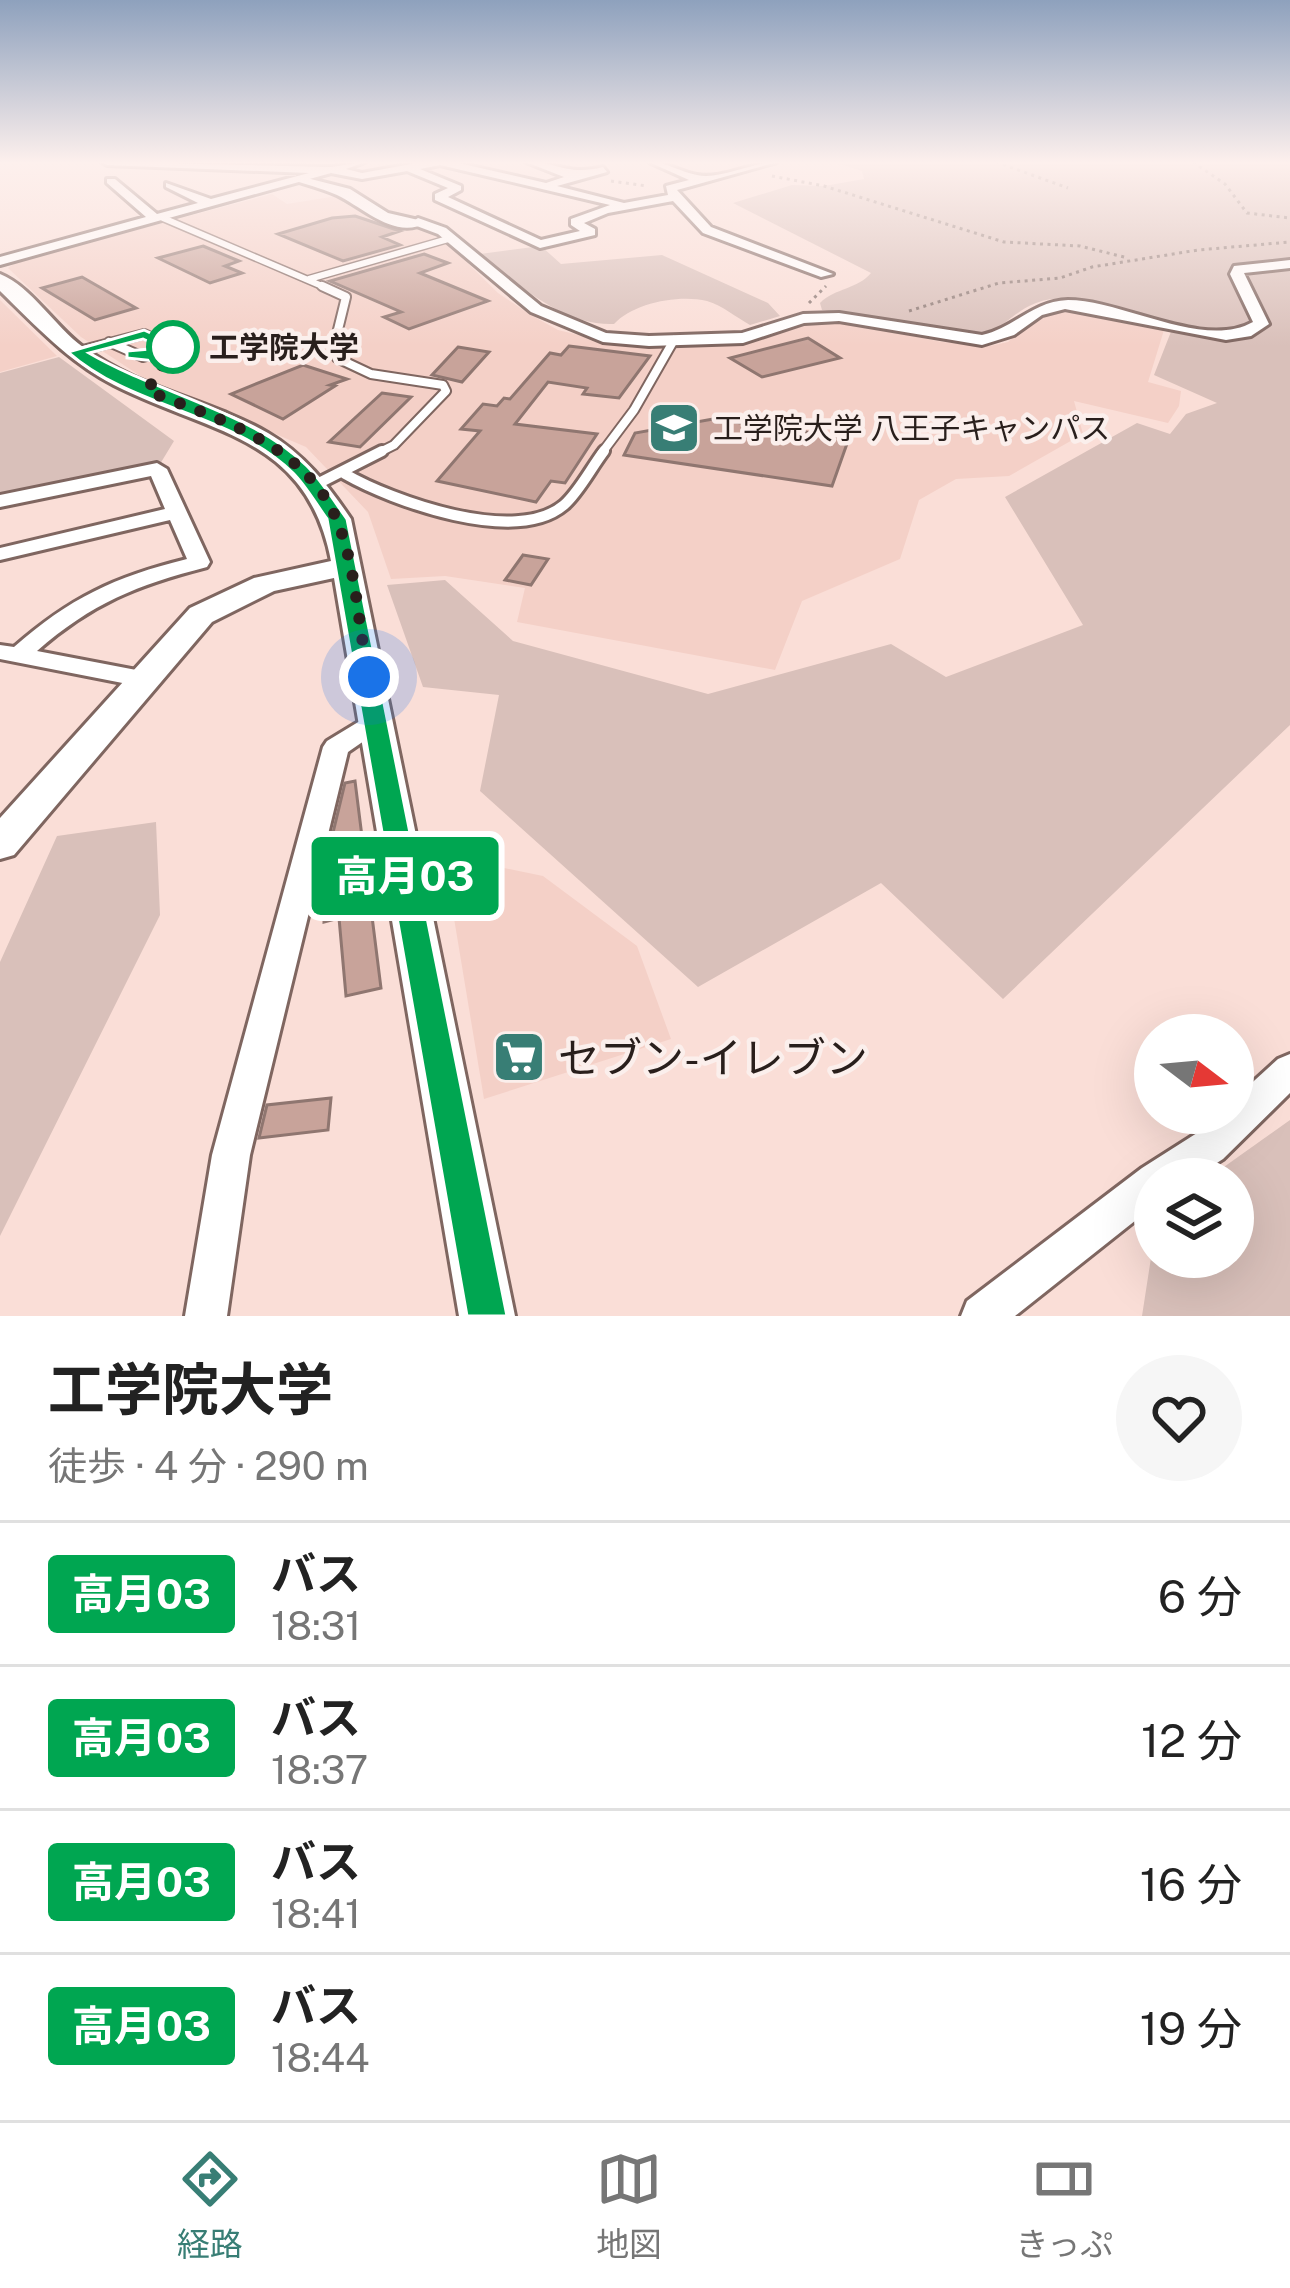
<!DOCTYPE html>
<html lang="ja">
<head>
<meta charset="utf-8">
<style>
	:root { --surface:#fff; --page:#f6f6f6; --text:#222; --muted:#767676; --line:#e0e0e0; --accent:#387e75 }
	body { margin:0; font-family:"Public Sans","Noto Sans JP",sans-serif; background:var(--page); color:var(--text); height:100vh; display:flex; flex-direction:column; font-size:45px; white-space:nowrap }
	* { box-sizing:border-box; margin:0 }
	p { font-size:39px; color:var(--muted) }
	.icon { flex:none; width:66px; height:66px; fill:none; stroke:currentColor; stroke-width:2; stroke-linecap:round; stroke-linejoin:round }
	.map { position:relative; height:1316px; overflow:hidden }
	.drawer { display:flex; flex-direction:column; background:var(--surface); flex:1 }
	.drawer>* { flex:none }
	.badge { padding:0 24px; border-radius:9px; font-size:42px; line-height:78px }
	.needle { width:78px; rotate:106deg }
	.tools { position:absolute; left:1134px; top:1014px; display:grid; gap:24px }
	.tools a { display:grid; place-items:center; width:120px; height:120px; border-radius:50%; background:var(--surface); box-shadow:0 12px 48px #0002; font-size:60px }
	.you { position:absolute; width:60px; height:60px; margin:-30px; border:9px solid #fff; border-radius:50%; background:#1a73e8; box-shadow:0 0 0 18px #1a73e833 }
	.map>.badge { position:absolute; translate:-50% -50%; box-shadow:0 0 0 6px #fff }
	.round { display:grid; place-items:center; flex:none; width:126px; height:126px; border-radius:63px; background:var(--page) }
	.headline { display:flex; align-items:center; justify-content:space-between; height:204px; padding:0 48px }
	h1 { font-size:57px; font-weight:700; line-height:90px }
	ul { padding:0; list-style:none }
	li { display:flex; align-items:center; gap:36px; height:144px; padding:0 48px; border-top:3px solid var(--line) }
	li div { flex:1 }
	li b { display:block; font-size:45px }
	li em { font-style:normal }
	li .badge { min-width:132px; font-weight:700; text-align:center }
	.tabs { display:flex; justify-content:space-around; align-items:center; height:168px; border-top:3px solid var(--line); background:var(--surface); font-size:33px; color:var(--muted) }
	.tabs a { display:grid; justify-items:center; gap:6px }
	.tabs .current { color:var(--accent) }
	.map>svg:first-child { display:block }
	.built { fill:#f4d0c7 }
	.green { fill:#d9c0ba }
	.building { fill:#c8a39a; stroke:#8f7670; stroke-width:3 }
	.lines { fill:none; stroke-linecap:round; stroke-linejoin:round }
	.lane-far2-casing { stroke:#7f6660; stroke-width:9 }
	.lane-far1-casing { stroke:#7f6660; stroke-width:12 }
	.lane-casing { stroke:#7f6660; stroke-width:16 }
	.street-casing { stroke:#7f6660; stroke-width:6 }
	.secondary-casing { stroke:#7f6660; stroke-width:6 }
	.path { stroke:#8f7c77; stroke-width:3; stroke-dasharray:3 4.5; stroke-linecap:butt }
	.lane-far2 { stroke:#fff; stroke-width:6 }
	.lane-far1 { stroke:#fff; stroke-width:8 }
	.lane { stroke:#fff; stroke-width:10 }
	.street { fill:#fff; fill-rule:evenodd }
	.secondary { fill:#fff; fill-rule:evenodd }
	.line { fill:#00a651; stroke:#fff; stroke-width:3 }
	.walk { stroke:#291f1c; stroke-width:12; stroke-dasharray:0 21.6 }
	.stop-dot { fill:#fff; stroke:#00a651; stroke-width:6 }
	.labels { text-anchor:middle; dominant-baseline:central; stroke-width:9; stroke-linejoin:round; paint-order:stroke }
	.far-stop-label { font-size:30px; font-weight:bold; fill:#291f1c; stroke:#fbefec; text-anchor:start }
	.far-poi-label { font-size:30px; fill:#291f1c; stroke:#fbefec; text-anchor:start }
	.near-poi-label { font-size:42px; fill:#291f1c; stroke:#fbefec; text-anchor:start }
</style>
</head>
<body>
<div class="map">
<svg width="1290" height="1316" viewBox="0 0 1290 1316">
	<rect width="100%" height="100%" fill="#faded7"/>
	<path class="built" d="M272 194 287 204 343 195V202L367 216 420 225 437 233 498 293 531 315 558 330 620 345 746 343 811 323 842 322 942 342 990 346 1008 342 1038 316 1051 311 1105 315 1164 330 1148 382 1181 391 1179 406 1168 423 1074 401 1083 434 1009 476 956 479 919 500 900 559 802 601 775 670 517 622 525 588 445 576 391 579 368 512 306 447 142 377 81 337 8 268 18 261Z
		M0 300 57 356 0 372Z
		M485 864 543 876 637 946 671 1039 484 1099 447 876Z"/>
	<path class="green" d="M852 162H1290V725L1003 999 881 883 698 987 480 791 499 695 423 687 387 585 445 580 513 641 708 694 891 644 946 677 1083 625 1005 497 1137 423 1170 434 1186 414 1217 403 1154 375 1174 324C1135 313 1076 288 1036 303 1008 314 1004 333 971 335 930 337 865 316 822 310L820 303C835 288 858 289 871 273L733 203 792 185 824 186 864 179 862 171 840 164Z
		M541 246 561 264 662 255 768 303 780 316 750 325C737 318 722 305 707 301 679 294 633 303 614 324 562 326 518 284 480 254Z
		M59 357 174 441 157 469 0 502V373Z
		M156 822 160 915 0 1236V962L57 836Z
		M1290 1120V1316H1142L1155 1232V1257H1233V1179H1207Z"/>
	<path class="building" d="M355 216 400 231 382 237 400 245 343 261 278 234 332 218Z
		M203 246 239 261 225 266 242 273 210 283 158 258Z
		M424 254 448 263 420 273 488 301 409 329 384 317 401 312 330 281Z
		M82 277 136 308 95 320 42 288Z
		M808 338 840 358 762 377 730 358Z
		M569 346 650 356 619 398 583 394 587 388 548 382 515 424 597 434 565 483 551 481 536 502 437 481 480 431 461 429 483 404 497 406 504 398 510 399 550 353 561 355Z
		M458 347 489 352 462 382 432 375Z
		M303 365 347 379 330 385 335 386 283 419 231 394Z
		M382 393 411 397 360 447 329 442Z
		M713 419 849 438 832 486 624 455 635 433Z
		M523 555 548 559 531 585 505 580Z
		M355 781 381 988 346 996 339 918 324 922V870L345 783Z
		M331 1098 328 1130 259 1138 267 1105Z"/>
	<g class="lines">
		<g class="lane-far2-casing">
			<path id="lane-far2" d="M163 218 329 289
				M309 279 448 239"/>
		</g>
		<g class="lane-far1-casing">
			<path id="lane-far1" d="M322 286 346 297 334 346 337 358 371 374 443 385 446 391 394 445 376 454
				M109 342 143 357 175 348
				M75 352 144 334 175 348
				M601 454 634 410 674 340"/>
		</g>
		<g class="lane-casing">
			<path id="lane" d="M345 474C392 501 516 546 564 505 579 492 591 468 604 451
				M315 485 382 451"/>
		</g>
		<g class="street-casing">
			<path id="street" d="M102 162 331 167 365 162 346 169 362 173 422 162H454L546 183 564 177 526 162C559 162 567 176 603 167L607 172 557 186 624 203 668 195 666 186 689 180 649 162C667 162 680 172 697 175 721 180 752 162 777 162L677 190 711 227 833 274 821 277 703 233 673 201 608 213 584 223 595 229V235L540 248 435 200V194L448 188 407 171 362 179 331 173 0 265V257L146 217 107 183V179H115L157 214 198 203 166 187V183L211 199 309 173 107 165ZM440 165 610 205 571 219V225L580 231 541 240 448 197 461 190V186L420 169Z
				M418 218 446 228 541 306 606 333 649 336 742 333 803 314 839 313 982 335C1014 328 1033 301 1068 300 1123 300 1203 350 1253 322L1230 274 1234 266 1290 260V268L1244 273 1269 324 1251 336 1226 340 1065 309 1042 315 1014 335 982 345 839 321 804 323 743 343 649 346 603 342 531 312 438 234 414 225 412 222Z
				M157 463 167 469 210 562 207 567C137 585 92 603 37 651L152 673 155 679 152 685 143 687 0 659V645L14 647C70 598 114 577 187 559L170 520 0 560V548L165 509 151 476 0 507V495Z
				M378 710 387 713 391 719 387 725 348 752 250 1155 227 1316H185L212 1155 323 747 327 741Z
				M1290 1054V1093L1223 1159 1192 1179H1155V1205L1015 1316H961L967 1301 1142 1168 1197 1133 1219 1113H1233V1100L1278 1059Z"/>
		</g>
		<g class="secondary-casing">
			<path id="secondary" d="M299 176 350 189 388 213 427 222C396 241 364 208 337 195 326 190 312 186 299 182Z
				M0 274C32 287 55 327 83 347 138 389 209 399 268 433 304 454 328 485 351 519L515 1316H459L334 578 274 591 212 622 14 855 0 859V818L190 608 254 578 331 561C307 435 210 434 114 385 69 362 36 326 0 291Z"/>
		</g>
		<path class="path" d="M996 162 1068 188
			M1193 162 1225 184 1247 213 1290 218
			M772 176 824 186 1004 242 1080 246 1128 258
			M611 181 647 186
			M809 303 826 286
			M909 311 999 283 1060 278 1092 267 1198 250 1290 242"/>
		<use href="#lane-far2" class="lane-far2"/>
		<use href="#lane-far1" class="lane-far1"/>
		<use href="#lane" class="lane"/>
		<use href="#street" class="street"/>
		<use href="#secondary" class="secondary"/>
	</g>
	<linearGradient id="sky" x2="0" y2="1"><stop stop-color="#8ea1bd"/><stop offset="0.47" stop-color="#fdf0ed"/><stop offset="1" stop-color="#fdf0ed" stop-opacity="0"/></linearGradient>
	<rect width="1290" height="346" fill="url(#sky)"/>
	<path class="line" d="M144 330 183 348 155 361 127 358V351L162 348 143 339 89 353C155 392 253 412 307 466 322 481 334 501 347 519L507 1316H467L327 519C316 504 306 486 293 473 231 412 132 409 68 352Z"/>
	<g class="lines">
		<path class="walk" d="M173 347 147 391C217 418 308 445 338 523 357 571 358 627 369 677"/>
	</g>
	<defs>
		<g id="university-square" transform="scale(2.7)"><rect x="-9" y="-9" width="18" height="18" rx="4" fill="#387e75" stroke="#fbefec"/><path d="M0-5L7-2L0 1L-7-2ZM-4 1L0 2.5L4 1V4Q0 6-4 4Z" fill="#fff"/></g>
		<g id="supermarket-square" transform="scale(2.7)"><rect x="-9" y="-9" width="18" height="18" rx="4" fill="#387e75" stroke="#fbefec"/><path d="M-6-5.5h2.5l.6 2H6L4.5 2H-2.5L-4.4-4H-6ZM-1.5 3.2a1.3 1.3 0 1 0 .1 0ZM3 3.2a1.3 1.3 0 1 0 .1 0Z" fill="#fff"/></g>
	</defs>
	<g fill-rule="evenodd">
		<use href="#university-square" x="674" y="428"/>
		<use href="#supermarket-square" x="519" y="1057"/>
	</g>
	<circle class="stop-dot" cx="173" cy="347" r="24"/>
	<g class="labels">
		<g class="far-stop-label">
			<text x="209" y="347">工学院大学</text>
		</g>
		<g class="far-poi-label">
			<text x="713" y="428">工学院大学 八王子キャンパス</text>
		</g>
		<g class="near-poi-label">
			<text x="558" y="1057">セブン-イレブン</text>
		</g>
	</g>
</svg>
<div class="tools">
<a><svg class="needle" viewBox="-14 -14 28 28"><path d="M0-13l5 13h-10z" fill="#e53935"/><path d="M0 13l5-13h-10z" fill="#767676"/></svg></a>
<a><svg class="icon" aria-label="layers" viewBox="0 0 24 24"><path d="M12 4l9 5-9 5-9-5zM3 14l9 5 9-5"/></svg></a>
</div>
<div class="you" style="left:369px;top:677px"></div>
<b class="badge" style="left:405px;top:876px;background:#00a651;color:#fff">高月03</b>
</div>
<section class="drawer">
<div class="headline"><div><h1>工学院大学</h1><p>徒歩 · 4 分 · 290 m</p></div><a class="round"><svg class="icon" aria-label="heart" viewBox="0 0 24 24"><path d="M12 20l-8-8c-3-5 5-10 8-4 3-6 11-1 8 4z"/></svg></a></div>
<ul>
<li><span class="badge" style="background:#00a651;color:#fff">高月03</span><div><b>バス</b><p>18:31</p></div><em>6 分</em></li>
<li><span class="badge" style="background:#00a651;color:#fff">高月03</span><div><b>バス</b><p>18:37</p></div><em>12 分</em></li>
<li><span class="badge" style="background:#00a651;color:#fff">高月03</span><div><b>バス</b><p>18:41</p></div><em>16 分</em></li>
<li><span class="badge" style="background:#00a651;color:#fff">高月03</span><div><b>バス</b><p>18:44</p></div><em>19 分</em></li>
</ul>
</section>
<nav class="tabs">
<a class="current"><svg class="icon" aria-label="directions" viewBox="0 0 24 24"><path d="M12 3l9 9-9 9-9-9zM9 14v-3h6M13 9l2 2-2 2"/></svg>経路</a>
<a><svg class="icon" aria-label="map" viewBox="0 0 24 24"><path d="M3 6l6-2 6 2 6-2v14l-6 2-6-2-6 2zM9 4v14M15 6v14"/></svg>地図</a>
<a><svg class="icon" aria-label="tickets" viewBox="0 0 24 24"><path d="M3 7h18v10H3zM15 7v10"/></svg>きっぷ</a>
</nav>
</body>
</html>
